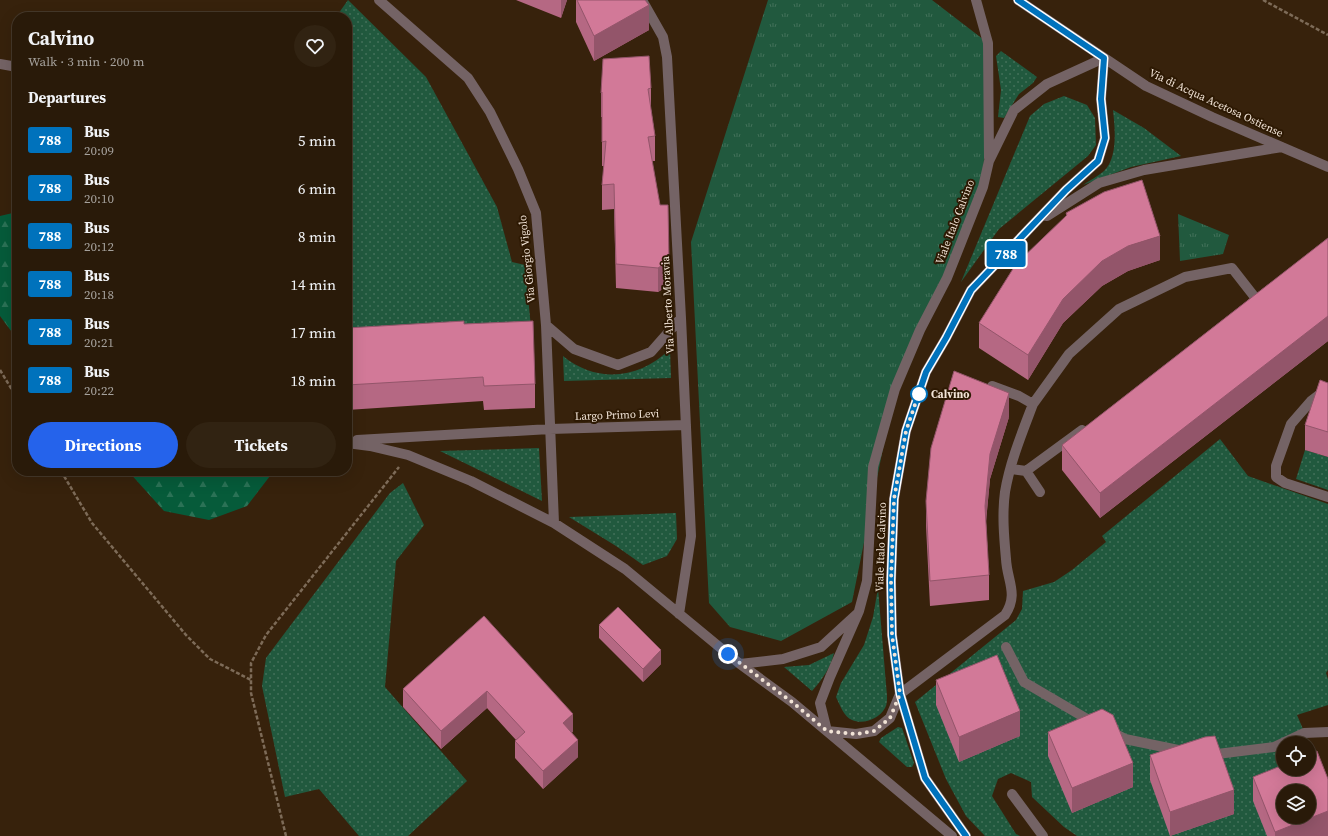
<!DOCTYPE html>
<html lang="en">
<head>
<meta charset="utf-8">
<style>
	:root { --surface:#291a09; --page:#312312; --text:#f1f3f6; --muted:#a5a19c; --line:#45382a; --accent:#2563eb }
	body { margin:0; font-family:"Source Serif 4",serif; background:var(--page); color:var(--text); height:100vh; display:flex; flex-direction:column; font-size:15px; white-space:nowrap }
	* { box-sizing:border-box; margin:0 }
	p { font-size:13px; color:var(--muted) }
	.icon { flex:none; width:22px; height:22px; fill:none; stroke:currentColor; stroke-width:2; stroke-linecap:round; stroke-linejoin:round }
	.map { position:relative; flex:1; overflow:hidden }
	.details { position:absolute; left:12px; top:12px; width:340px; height:464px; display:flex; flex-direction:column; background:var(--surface); border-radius:16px; box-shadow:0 4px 16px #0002,0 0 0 1px var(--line) }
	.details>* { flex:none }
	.badge { padding:0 8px; border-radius:3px; font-size:14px; line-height:26px }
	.fabs { position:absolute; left:1276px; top:736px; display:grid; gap:8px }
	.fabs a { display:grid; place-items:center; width:40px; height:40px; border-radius:50%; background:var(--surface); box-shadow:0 4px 16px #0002,0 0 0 1px var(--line); font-size:20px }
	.you { position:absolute; width:20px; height:20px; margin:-10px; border:3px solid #fff; border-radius:50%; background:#1a73e8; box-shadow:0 0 0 6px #1a73e833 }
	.map>.badge { position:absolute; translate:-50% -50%; box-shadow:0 0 0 2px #fff }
	h2 { padding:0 16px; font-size:15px; line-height:36px }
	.round { display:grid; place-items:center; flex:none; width:42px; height:42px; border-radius:21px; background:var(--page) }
	.headline { display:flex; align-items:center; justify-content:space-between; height:68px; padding:0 16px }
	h1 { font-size:19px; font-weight:700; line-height:30px }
	.button { display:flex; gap:8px; margin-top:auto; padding:8px 16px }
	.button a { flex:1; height:46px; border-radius:24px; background:var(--accent); color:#fff; font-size:16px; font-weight:700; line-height:46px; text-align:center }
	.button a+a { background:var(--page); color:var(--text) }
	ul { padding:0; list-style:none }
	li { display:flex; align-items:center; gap:12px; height:48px; padding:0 16px }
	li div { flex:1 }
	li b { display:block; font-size:15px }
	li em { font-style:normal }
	li .badge { min-width:44px; font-weight:700; text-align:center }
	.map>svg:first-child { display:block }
	.grass { fill:url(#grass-dots); fill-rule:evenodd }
	.forest { fill:url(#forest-firs) }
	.park { fill:url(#park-tufts) }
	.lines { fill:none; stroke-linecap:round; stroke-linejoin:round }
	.path { stroke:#7d6b58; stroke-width:2.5; stroke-dasharray:4 2; stroke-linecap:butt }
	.minor { stroke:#746365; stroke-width:10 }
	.wall { fill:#b56883 }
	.shaded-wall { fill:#93556a }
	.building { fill:#d27998; stroke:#93556a; fill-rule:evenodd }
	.line-casing { stroke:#fff; stroke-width:9 }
	.line { stroke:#0072bc; stroke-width:6 }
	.walk { stroke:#f2e4d7; stroke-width:4; stroke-dasharray:0 7.2 }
	.stop-dot { fill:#fff; stroke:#0072bc; stroke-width:2 }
	.labels { text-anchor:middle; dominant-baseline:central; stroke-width:4; stroke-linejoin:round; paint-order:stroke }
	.street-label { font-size:11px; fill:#f2e4d7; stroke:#2d1903 }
	.stop-label { font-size:11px; font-weight:bold; fill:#f2e4d7; stroke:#2d1903; text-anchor:start }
</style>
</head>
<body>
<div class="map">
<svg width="1328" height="836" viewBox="0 0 1328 836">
	<defs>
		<pattern id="grass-dots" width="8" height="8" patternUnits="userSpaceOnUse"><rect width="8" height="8" fill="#21593e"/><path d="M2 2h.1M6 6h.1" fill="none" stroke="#427159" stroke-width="1.8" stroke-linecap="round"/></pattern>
		<pattern id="forest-firs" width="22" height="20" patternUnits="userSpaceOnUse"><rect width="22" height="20" fill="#065b3a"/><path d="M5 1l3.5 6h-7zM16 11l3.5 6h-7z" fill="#2b7256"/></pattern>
		<pattern id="park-tufts" width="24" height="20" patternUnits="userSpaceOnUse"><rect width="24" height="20" fill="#21593e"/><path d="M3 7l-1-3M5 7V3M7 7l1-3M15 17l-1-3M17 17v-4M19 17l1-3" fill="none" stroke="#427159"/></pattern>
	</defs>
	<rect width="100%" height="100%" fill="#37220c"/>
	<path class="grass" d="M348 0 426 77 497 207 512 262 525 265 532 338 347 344V17H336Z
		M1001 51 1037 77 1033 83 1019 94 1004 118 998 117 1001 90 996 56Z
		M1064 96 1087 105 1095 118 1096 145 1088 156 999 229 961 282 1030 116 1044 104Z
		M1113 110 1144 128 1181 156 1131 167 1083 185C1089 181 1098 176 1104 171 1118 158 1115 128 1113 110Z
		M670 349 671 378 564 381 563 356C597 384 640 379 670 349Z
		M1220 439 1248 476 1328 504V670L1326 673 1328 679V705L1297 715 1309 743H1283V769H1309V744L1328 787V836H1077L1064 827 1032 797 1031 782 1011 773 998 779 992 796 1016 834 1020 836H985L966 816 946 779 915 702 1016 620 1022 609 1023 591 1054 582 1072 570 1106 542 1102 536ZM1283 791H1309V817H1283Z
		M539 448 542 501 440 451Z
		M1305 450 1328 457V490L1296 479Z
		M403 483 424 525 396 561 385 687 467 781 408 836H359L319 789 285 797 262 686 266 658 390 493Z
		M676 513 677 539 667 556 643 565 616 546 569 517Z
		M878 588 887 696C887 700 887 705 885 708 879 719 863 725 852 720 844 717 840 705 836 697L841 683 864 645 873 617Z
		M834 653C831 667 822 680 812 691L784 667 809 665Z
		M898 727 902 728 914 763 912 767H907L879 742 881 738Z"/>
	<path class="forest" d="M17 212V339L0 316V216Z
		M128 471H262L270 476 247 506 209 520 164 511Z"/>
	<path class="park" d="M768 0H932L988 43 983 187 895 389 852 602 781 641 730 627 709 603 691 242Z
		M1178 214 1229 235 1223 254 1180 261Z"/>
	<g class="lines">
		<path class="path" d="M1263 0 1328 35
			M0 370 17 398
			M61 471 92 523 186 635 210 659 251 680
			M286 836 251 693V663L266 635 399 467"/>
		<path class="minor" d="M379 0 468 78 490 112 518 169 536 213 546 325 554 523
			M642 0 663 37 667 57 681 318 691 536 679 614
			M976 0 988 43 989 158
			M1018 0 1146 86 1212 117 1328 167
			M0 64 17 67
			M1047 216 1099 183 1144 170 1282 147
			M546 325 574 349 618 365 651 352 681 318
			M1328 388 1311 401 1291 424 1276 466V477L1285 483 1328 497
			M1033 404 1069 354 1119 309 1185 277 1232 268 1257 300 1251 304
			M357 440 550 429 686 425
			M347 443 370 446 408 455 471 481 554 523 625 569 740 664 792 702 952 836
			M1011 469 1026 471 1082 430
			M1026 471 1040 492
			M1006 647 1024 682 1094 723
			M740 664 783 659 821 647 857 614
			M827 731 820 703 830 677 859 611 867 581 873 467 895 389 920 330 947 278 983 187 989 161 1014 110 1047 84 1104 58
			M827 731 856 734 874 731 890 718 900 694 1005 615C1019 594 1007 581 1006 559 1004 537 1002 514 1005 492 1010 462 1022 433 1033 404L1019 396 992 386
			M1110 731 1125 739 1183 751
			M1209 755 1274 747 1304 733 1328 732
			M1012 794 1043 836
			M966 836 925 778 900 694 892 635 891 581 894 499 906 431 926 372 946 338 971 290 1066 190 1098 161 1105 138 1101 99 1104 58"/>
	</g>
	<path class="wall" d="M516 0H567L561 18Z
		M576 0H645L649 30 594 61 576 22Z
		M651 88V109L655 136V161H652L669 285 658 292 616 288 614 209 602 210V185L604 166H602V117H601V93Z
		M1066 213 1160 260 1128 271 1102 286 1063 323 1028 380 979 348V323L1066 216Z
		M1328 238V341L1100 518 1062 470V445Z
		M464 324 535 384V408L484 410 483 401 347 410V328Z
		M1328 383V457L1305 450V425Z
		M1009 417 990 479 986 522 989 575V600L930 606 926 526V501Z
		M484 616 573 731 572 733 578 757 543 789 515 758V741L516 740 487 708 441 749 403 707V689Z
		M599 625 661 664 643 682 599 638Z
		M936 680 1020 736 959 762 936 705Z
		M1048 732 1133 787 1072 813 1048 756Z
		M1150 755 1234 814 1170 836 1150 780Z
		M1253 777 1328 779V836H1267L1253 801Z"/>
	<path class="shaded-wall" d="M561 0H567L561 18Z
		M649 5V30L594 61V36Z
		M1160 236V260L1128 271 1102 286 1063 323 1028 380V355L1063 299 1102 261 1128 246Z
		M669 260V285L658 292V268Z
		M1328 316V341L1100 518V493Z
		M1009 393V417L990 479 985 531V506L990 454Z
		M661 650V664L643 682V669Z
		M487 691V708L441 749V731Z
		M1020 711V736L959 762V737Z
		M573 714V731L563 741V723Z
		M578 740V757L543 789V771Z
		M1133 763V787L1072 813V788Z
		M1234 790V814L1170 836V812Z
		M1328 811V836H1275V832Z"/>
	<path class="building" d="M577 0H645L649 5 594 36Z
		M649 56 651 88 648 89 655 136 648 137 660 205H668L669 260 658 268 616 264 614 184 602 185 606 141 602 142V92L601 93 603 59Z
		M1142 180 1160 236 1128 246 1102 261 1063 299 1028 355 979 323 1016 264 1067 215 1066 213 1104 192Z
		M1328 238V316L1100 493 1062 445Z
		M464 321V324L533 321 535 384 484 386 483 377 347 385V328Z
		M954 371 1009 393 990 454 985 506 989 575 930 581 926 501 931 448Z
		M1320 380 1328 383V432L1305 425Z
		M618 607 661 650 643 669 599 625Z
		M484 616 573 714 563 723 578 740 543 771 515 741 525 732 487 691 441 731 403 689Z
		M997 655 1020 711 959 737 936 680Z
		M1102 709 1113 715 1133 763 1072 788 1048 732Z
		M1215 736 1234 790 1170 812 1150 755 1205 737Z
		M1317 751 1328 779V811L1275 832 1253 777 1283 765V769H1309V754ZM1283 791H1309V817H1283Z"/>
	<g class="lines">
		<g class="line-casing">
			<path id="line" d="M966 836 925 778 900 694 892 635 891 581 894 499 906 431 926 372 946 338 971 290 1066 190 1098 161 1105 138 1101 99 1104 58 1018 0"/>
		</g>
		<use href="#line" class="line"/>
		<path class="walk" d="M728 654 792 702 827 731 856 734 874 731 890 718 900 694 892 635 891 581 894 499 906 431 921 387 919 394"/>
	</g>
	<circle class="stop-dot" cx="919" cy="394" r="8"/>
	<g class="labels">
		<g class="street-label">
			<text transform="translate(1216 103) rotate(25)">Via di Acqua Acetosa Ostiense</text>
			<text transform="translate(955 222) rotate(-69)">Viale Italo Calvino</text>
			<text transform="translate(527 259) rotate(-96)">Via Giorgio Vigolo</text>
			<text transform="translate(668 305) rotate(-93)">Via Alberto Moravia</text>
			<text transform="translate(617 415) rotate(-2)">Largo Primo Levi</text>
			<text transform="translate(881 547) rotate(-88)">Viale Italo Calvino</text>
		</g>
		<g class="stop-label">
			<text x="931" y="394">Calvino</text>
		</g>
	</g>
</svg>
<div class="fabs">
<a><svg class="icon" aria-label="locate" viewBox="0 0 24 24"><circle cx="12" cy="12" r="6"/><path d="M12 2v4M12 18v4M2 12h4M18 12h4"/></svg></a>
<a><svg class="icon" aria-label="layers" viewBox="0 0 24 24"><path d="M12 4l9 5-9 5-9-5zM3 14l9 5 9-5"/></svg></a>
</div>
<div class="you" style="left:728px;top:654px"></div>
<b class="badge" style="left:1006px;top:254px;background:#0072bc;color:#fff">788</b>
<section class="details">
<div class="headline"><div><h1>Calvino</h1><p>Walk · 3 min · 200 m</p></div><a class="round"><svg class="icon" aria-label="heart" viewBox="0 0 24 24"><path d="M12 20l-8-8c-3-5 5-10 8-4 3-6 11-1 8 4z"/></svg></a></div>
<h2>Departures</h2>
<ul>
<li><span class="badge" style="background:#0072bc;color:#fff">788</span><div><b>Bus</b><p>20:09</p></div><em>5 min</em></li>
<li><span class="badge" style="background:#0072bc;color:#fff">788</span><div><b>Bus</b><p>20:10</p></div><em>6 min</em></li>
<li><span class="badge" style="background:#0072bc;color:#fff">788</span><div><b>Bus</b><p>20:12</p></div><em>8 min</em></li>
<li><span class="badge" style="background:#0072bc;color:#fff">788</span><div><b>Bus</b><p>20:18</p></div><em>14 min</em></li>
<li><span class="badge" style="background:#0072bc;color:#fff">788</span><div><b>Bus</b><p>20:21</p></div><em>17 min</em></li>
<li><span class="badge" style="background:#0072bc;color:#fff">788</span><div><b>Bus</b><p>20:22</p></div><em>18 min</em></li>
</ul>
<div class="button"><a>Directions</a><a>Tickets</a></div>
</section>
</div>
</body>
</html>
